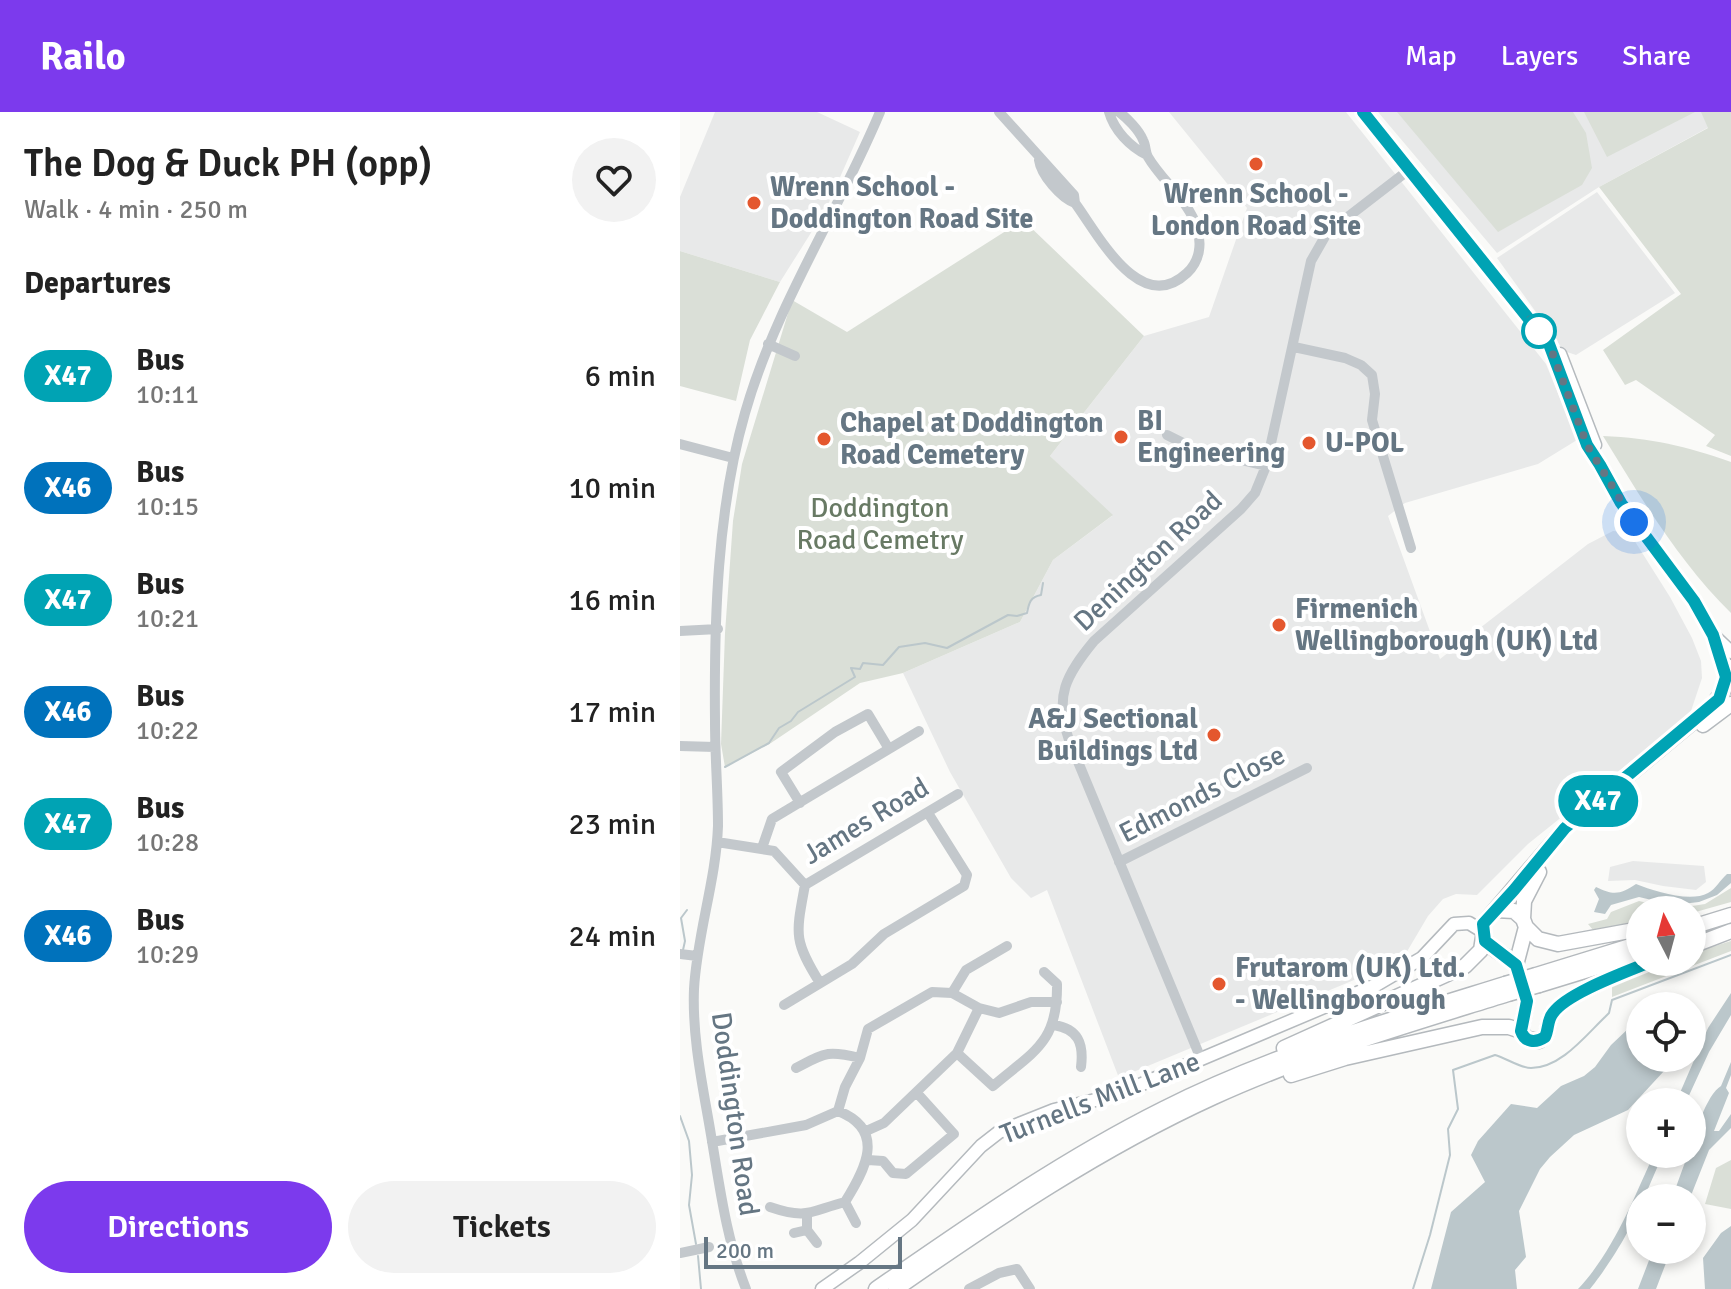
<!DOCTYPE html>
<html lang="en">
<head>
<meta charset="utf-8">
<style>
	:root { --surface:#fff; --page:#f2f2f2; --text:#222; --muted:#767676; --accent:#7c3aed }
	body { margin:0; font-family:Signika,sans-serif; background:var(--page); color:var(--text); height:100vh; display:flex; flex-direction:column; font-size:30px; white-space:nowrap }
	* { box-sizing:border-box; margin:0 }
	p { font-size:26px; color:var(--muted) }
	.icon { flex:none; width:44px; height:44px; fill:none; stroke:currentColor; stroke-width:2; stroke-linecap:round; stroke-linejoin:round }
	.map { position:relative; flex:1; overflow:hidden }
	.panel { display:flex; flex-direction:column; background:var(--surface); width:680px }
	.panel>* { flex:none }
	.badge { padding:0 16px; border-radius:26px; font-size:28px; line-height:52px }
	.needle { width:52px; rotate:354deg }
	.tools { position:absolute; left:946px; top:784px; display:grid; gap:16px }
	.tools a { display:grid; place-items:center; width:80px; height:80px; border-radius:50%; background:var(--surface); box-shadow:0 4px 12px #0003; font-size:40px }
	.scale { position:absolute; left:24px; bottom:20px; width:198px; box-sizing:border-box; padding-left:8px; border:4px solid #657683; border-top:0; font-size:22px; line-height:28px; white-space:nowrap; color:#657683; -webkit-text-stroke:6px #fff; paint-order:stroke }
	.you { position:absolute; width:40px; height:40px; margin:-20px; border:6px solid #fff; border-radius:50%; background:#1a73e8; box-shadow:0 0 0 12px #1a73e833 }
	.map>.badge { position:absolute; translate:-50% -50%; box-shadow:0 0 0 4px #fff }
	h2 { padding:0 24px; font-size:30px; line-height:72px }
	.round { display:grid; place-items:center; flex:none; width:84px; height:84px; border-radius:42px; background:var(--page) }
	.overview { display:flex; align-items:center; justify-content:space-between; height:136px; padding:0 24px }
	h1 { font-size:38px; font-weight:600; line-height:60px }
	.primary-button { display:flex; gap:16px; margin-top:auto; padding:16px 24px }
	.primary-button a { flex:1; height:92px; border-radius:48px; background:var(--accent); color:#fff; font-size:32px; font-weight:600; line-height:92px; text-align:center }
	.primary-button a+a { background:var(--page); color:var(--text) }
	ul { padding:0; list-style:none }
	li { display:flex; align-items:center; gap:24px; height:112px; padding:0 24px }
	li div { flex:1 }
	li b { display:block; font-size:30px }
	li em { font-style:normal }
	li .badge { min-width:88px; font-weight:700; text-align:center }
	header { display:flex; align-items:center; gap:48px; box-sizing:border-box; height:112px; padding:0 40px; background:var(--accent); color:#fff }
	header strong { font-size:38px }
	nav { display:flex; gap:44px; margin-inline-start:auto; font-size:28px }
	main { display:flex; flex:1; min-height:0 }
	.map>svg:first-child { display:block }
	.built { fill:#e8e9e9 }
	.green { fill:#dadfd7 }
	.water { fill:#bbc7cb }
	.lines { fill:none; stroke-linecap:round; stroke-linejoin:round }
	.stream { stroke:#bbc7cb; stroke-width:2 }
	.major-casing { stroke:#b5babe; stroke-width:15 }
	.highway-casing { stroke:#b4b9bd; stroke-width:17 }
	.minor { stroke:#c3c8cc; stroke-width:10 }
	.major { stroke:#fff; stroke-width:12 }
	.highway { stroke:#fff; stroke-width:14 }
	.highway-bridge-casing { stroke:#b4b9bd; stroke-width:17; stroke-linecap:butt }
	.highway-bridge { stroke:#fff; stroke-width:14 }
	.line-casing { stroke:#fff; stroke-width:18 }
	.line { stroke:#00a3b4; stroke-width:12 }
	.walk { stroke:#657683; stroke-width:8; stroke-dasharray:0 14.4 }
	.poi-dot { fill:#e4572e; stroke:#fff; stroke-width:3 }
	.stop-dot { fill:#fff; stroke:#00a3b4; stroke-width:4 }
	.labels { text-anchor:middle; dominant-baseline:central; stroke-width:8; stroke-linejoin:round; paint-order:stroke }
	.poi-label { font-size:28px; font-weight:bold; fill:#657683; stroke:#fff; text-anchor:start }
	.park-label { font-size:28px; fill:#687a64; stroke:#fff }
	.street-label { font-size:28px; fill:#657683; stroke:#fff }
</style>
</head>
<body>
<header>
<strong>Railo</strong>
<nav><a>Map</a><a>Layers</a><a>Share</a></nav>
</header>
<main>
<section class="panel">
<div class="overview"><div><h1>The Dog &amp; Duck PH (opp)</h1><p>Walk · 4 min · 250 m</p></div><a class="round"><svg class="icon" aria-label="heart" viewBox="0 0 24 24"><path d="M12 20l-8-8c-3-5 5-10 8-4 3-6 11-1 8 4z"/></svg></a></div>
<h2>Departures</h2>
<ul>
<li><span class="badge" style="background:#00a3b4;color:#fff">X47</span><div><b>Bus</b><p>10:11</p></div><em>6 min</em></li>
<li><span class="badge" style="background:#0072bc;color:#fff">X46</span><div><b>Bus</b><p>10:15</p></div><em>10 min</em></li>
<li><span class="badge" style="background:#00a3b4;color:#fff">X47</span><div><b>Bus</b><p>10:21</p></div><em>16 min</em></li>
<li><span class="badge" style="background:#0072bc;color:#fff">X46</span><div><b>Bus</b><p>10:22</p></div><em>17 min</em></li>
<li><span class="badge" style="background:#00a3b4;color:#fff">X47</span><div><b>Bus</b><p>10:28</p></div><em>23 min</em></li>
<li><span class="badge" style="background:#0072bc;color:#fff">X46</span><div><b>Bus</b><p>10:29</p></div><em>24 min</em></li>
</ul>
<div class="primary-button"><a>Directions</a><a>Tickets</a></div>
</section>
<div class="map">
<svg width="1051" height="1177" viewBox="0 0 1051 1177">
	<rect width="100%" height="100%" fill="#fafaf8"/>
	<path class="built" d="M35 0H137L180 20 146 97 100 170 0 139V85Z
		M489 0H666L866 252 897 328 858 352 725 391 708 404 760 547 908 432 933 419 949 420 990 485 1012 526 1021 549 1022 566 1010 602 848 732 797 783 776 782 763 787 748 804 722 848 439 966 367 778 351 786 331 766 270 660 223 561 340 510 373 448 432 404 370 344 464 224 529 205 567 96Z
		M698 0H1051V3L919 75 817 141Z
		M917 80 995 181 896 243 884 239 817 146Z
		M953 749 1024 754 1026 770 1016 778 983 774 955 768 928 769 930 755Z"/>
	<path class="green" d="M717 0H893L906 21 912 56 902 73 818 120Z
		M904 0H1015L927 45Z
		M1021 0H1051V344L1026 334 1035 323 956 268 945 273 923 238 1001 182 919 75 1028 16Z
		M343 108 464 224 370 344 433 403 373 448 340 510 223 561 180 571 91 631 45 655 41 632 45 521 53 409 62 352 112 188 167 220Z
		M0 139 100 170 70 228 56 289 0 274Z
		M923 324C972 326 1005 334 1051 350V501C999 450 961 386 923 324Z
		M1051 776V790L1012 801V798H960V811L913 818 908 812 927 807 931 800 959 789 993 797 1025 792Z
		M1051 829V839L932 885V873L988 850H1012V841Z
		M1051 1048V1097L1025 1092 1036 1056Z"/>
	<path class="water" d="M1047 762H1051V771L1037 783 1019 790 993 793 959 785 931 793 925 802 914 800 919 787 914 778 916 775C934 784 941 782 956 772 974 779 1010 791 1028 781 1036 777 1040 768 1047 762Z
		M1051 881V903L1029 940 1006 990H996L1028 916Z
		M960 912V946H996L948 998 894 1023 870 1045 860 1057 839 1099 846 1145 835 1158 837 1177H751L771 1100 805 1070 791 1043 798 1029 831 992 857 996 881 974 904 964 915 955 931 933 950 915Z
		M1051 950V963L1046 976 1049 981 1034 1019H1039L1051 1002V1016L1029 1038 1010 1086H992L1008 1042H1012C1012 1025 1027 982 1041 974Z
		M974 1042H983L964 1086H960C960 1107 924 1160 910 1177H898C933 1140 953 1088 974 1042Z
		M1051 1114V1177H1025L1023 1146 1041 1121Z
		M973 1138H991L976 1177H958Z"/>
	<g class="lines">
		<path class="stream" d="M45 655 89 631 99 616 111 609 118 600 175 565 171 556 180 557 183 551 203 553 219 535 245 531 267 536 328 503 337 504 347 501C349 491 350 485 361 483L363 471
			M3 838 5 829 1 806 7 798
			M0 1004 9 1029 12 1063 9 1093 16 1132
			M18 1144 21 1177
			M733 1177 750 1123 770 1043 768 1017 778 997 773 958 815 943C826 946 840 956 851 956 881 956 906 923 925 905L929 901 932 888 1051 843"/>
		<g class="major-casing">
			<path id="major" d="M683 0 869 232 907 333 941 391 1014 489 1033 523 1046 565
				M880 242 915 333
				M1033 523 1051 540
				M142 1177 179 1151 232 1108 301 1034 319 1020 374 998 436 983 696 873 742 846 774 812 789 811 802 819"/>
		</g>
		<g class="highway-casing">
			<path id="highway" d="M1023 613 1051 592
				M815 798 885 716 1032 594 1043 579 1051 555
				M843 807 844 789 859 760
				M846 815 858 827 878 832 960 817
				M1012 815 1051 803
				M1012 834 1051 819
				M836 853C822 838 800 837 803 812L815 798 834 799 843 807 846 815 836 853 847 889 841 919
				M856 863 960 831
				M859 873 960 842
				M604 936 785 854 801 838 803 825
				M611 963 665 946 802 915H829L841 919 847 927 859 929 865 925C869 917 867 908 873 901 887 881 946 860 970 850
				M196 1177C290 1112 381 1048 483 997 592 942 709 908 825 872
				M216 1177C318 1106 420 1037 534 985 628 942 729 913 828 882"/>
		</g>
		<path class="minor" d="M319 0 394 83 395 91C418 122 460 205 507 161 520 149 522 132 517 116 509 89 482 69 468 45 465 40 466 33 463 28 459 18 447 6 439 0
			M429 0C434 18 450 35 467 43
			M359 48C361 63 381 86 395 91
			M88 232 115 244
			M614 235 665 246 681 253 692 263 695 282 692 308 731 436
			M487 323 515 337 586 354
			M0 332 53 346
			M0 519 38 517
			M0 634 35 635
			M120 691 101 660 155 620 188 602 209 637
			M37 730 94 739 125 773 278 682
			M82 736 92 707 239 619
			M439 750 627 656
			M125 773C116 822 113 828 140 871
			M0 842 17 844
			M272 881 286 858 327 834
			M104 893 172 852 204 822 284 774 287 763 248 701
			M374 913C398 917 404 931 401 955
			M277 941 299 896
			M521 947 389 628C374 584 386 563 414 529L561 397 575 381 586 354 631 149 647 121 730 57
			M116 956C145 941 147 938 180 946
			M184 1020 204 1011 277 941 313 974C354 939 378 931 377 872L364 860
			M32 1030 126 1013 158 999 165 975 180 946 188 917 252 880 272 881 299 896 319 901 351 890H377
			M188 1048 203 1049 213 1061 226 1062 274 1022 237 981
			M165 1090 176 1111
			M90 1095C128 1108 130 1099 165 1090 185 1058 207 1018 158 999
			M127 1103V1118L137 1131
			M114 1121 127 1118
			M0 1141 29 1135
			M66 1177C46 1126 40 1076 31 1023 23 975 12 926 14 877 17 822 36 769 38 714 38 679 35 645 35 610 34 509 37 398 65 301 96 193 157 103 200 0
			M289 1177 319 1161 337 1157 350 1177"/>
		<use href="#major" class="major"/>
		<use href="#highway" class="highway"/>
		<g class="highway-bridge-casing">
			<path id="highway-bridge" d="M825 872 856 863
				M828 882 859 873"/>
		</g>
		<use href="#highway-bridge" class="highway-bridge"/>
	</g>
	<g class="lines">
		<g class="line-casing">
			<path id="line" d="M683 0 869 232 907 333 920 353 941 391 1014 489 1033 523 1046 565 1039 587 885 716 834 778 803 812 805 829 836 853 847 889 841 919C845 931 856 931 865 925 869 917 867 908 873 901 887 881 946 860 970 850"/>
		</g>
		<use href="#line" class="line"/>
		<path class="walk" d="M859 219 850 207 869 232 907 333 954 410"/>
	</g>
	<g class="poi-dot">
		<circle cx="576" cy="52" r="8"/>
		<circle cx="74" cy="91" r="8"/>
		<circle cx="441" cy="325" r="8"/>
		<circle cx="144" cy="327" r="8"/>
		<circle cx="629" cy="331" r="8"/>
		<circle cx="599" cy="513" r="8"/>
		<circle cx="534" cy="623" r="8"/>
		<circle cx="539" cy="872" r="8"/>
	</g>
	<circle class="stop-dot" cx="859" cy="219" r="16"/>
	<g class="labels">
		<g class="poi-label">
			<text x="90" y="75">Wrenn School -<tspan x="90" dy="32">Doddington Road Site</tspan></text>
			<text x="576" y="82" text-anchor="middle">Wrenn School -<tspan x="576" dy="32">London Road Site</tspan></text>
			<text x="457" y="309">BI<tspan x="457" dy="32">Engineering</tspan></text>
			<text x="160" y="311">Chapel at Doddington<tspan x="160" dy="32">Road Cemetery</tspan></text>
			<text x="645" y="331">U-POL</text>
			<text x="615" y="497">Firmenich<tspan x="615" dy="32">Wellingborough (UK) Ltd</tspan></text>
			<text x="518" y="607" text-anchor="end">A&amp;J Sectional<tspan x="518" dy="32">Buildings Ltd</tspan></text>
			<text x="555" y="856">Frutarom (UK) Ltd.<tspan x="555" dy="32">- Wellingborough</tspan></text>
		</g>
		<g class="park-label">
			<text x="200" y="396">Doddington<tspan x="200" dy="32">Road Cemetry</tspan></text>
		</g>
		<g class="street-label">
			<text transform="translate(468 449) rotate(-43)">Denington Road</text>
			<text transform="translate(522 682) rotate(-27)">Edmonds Close</text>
			<text transform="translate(186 709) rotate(-31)">James Road</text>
			<text transform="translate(420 986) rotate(-21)">Turnells Mill Lane</text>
			<text transform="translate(55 1002) rotate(82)">Doddington Road</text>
		</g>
	</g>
</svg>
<div class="tools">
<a><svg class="needle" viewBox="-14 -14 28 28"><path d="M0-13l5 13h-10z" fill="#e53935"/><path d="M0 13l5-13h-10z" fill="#767676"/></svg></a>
<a><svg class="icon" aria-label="locate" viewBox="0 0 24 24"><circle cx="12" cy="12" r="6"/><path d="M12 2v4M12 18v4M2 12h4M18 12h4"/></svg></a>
<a>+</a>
<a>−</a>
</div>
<div class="scale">200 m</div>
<div class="you" style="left:954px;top:410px"></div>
<b class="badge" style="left:918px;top:689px;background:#00a3b4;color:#fff">X47</b>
</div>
</main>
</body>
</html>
